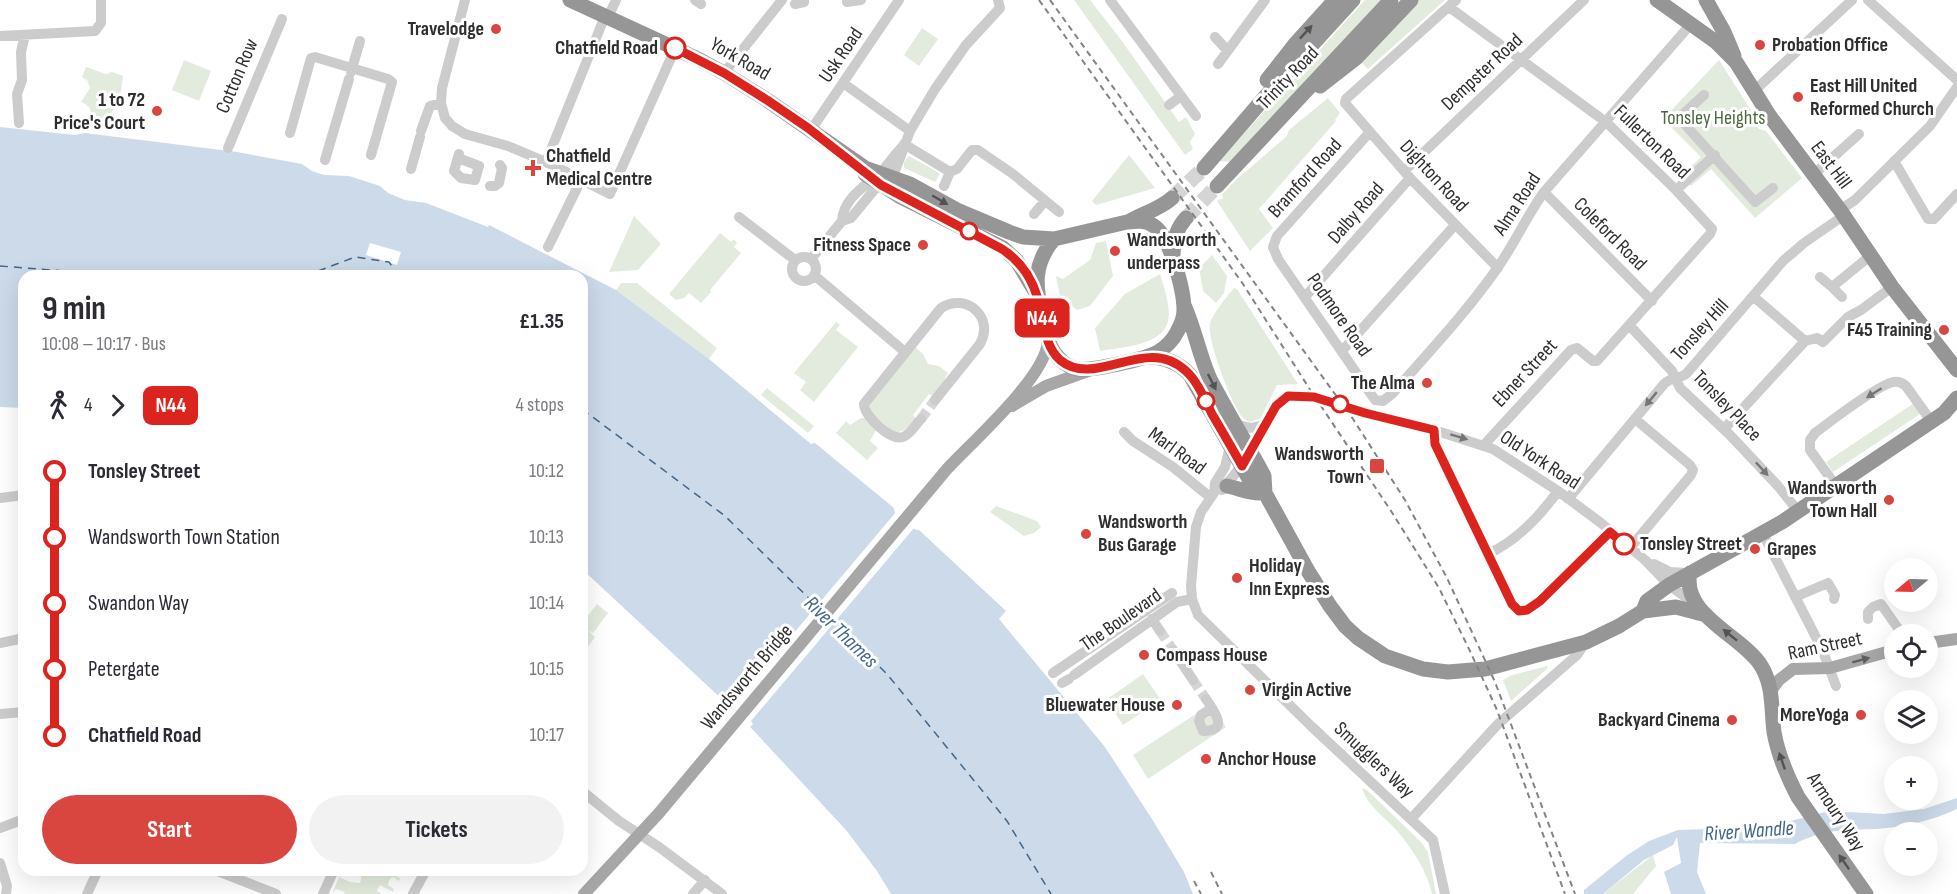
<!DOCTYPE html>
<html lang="en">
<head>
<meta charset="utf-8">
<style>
	:root { --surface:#fff; --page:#f2f2f3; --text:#2b2b33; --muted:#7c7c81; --accent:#d8463f }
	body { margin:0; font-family:"Sofia Sans Condensed",sans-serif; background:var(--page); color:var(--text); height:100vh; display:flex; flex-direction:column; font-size:22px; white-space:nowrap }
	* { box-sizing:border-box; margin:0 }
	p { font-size:20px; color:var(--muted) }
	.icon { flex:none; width:33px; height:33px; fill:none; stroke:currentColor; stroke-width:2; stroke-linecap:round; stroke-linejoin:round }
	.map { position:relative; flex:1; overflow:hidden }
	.sheet { position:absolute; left:18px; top:270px; width:570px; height:606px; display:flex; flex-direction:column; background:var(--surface); border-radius:18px; box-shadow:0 6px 24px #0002 }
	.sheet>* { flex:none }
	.badge { padding:0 12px; border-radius:9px; font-size:21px; line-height:39px }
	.needle { width:39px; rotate:251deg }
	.controls { position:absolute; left:1884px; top:558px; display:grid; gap:12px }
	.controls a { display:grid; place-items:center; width:54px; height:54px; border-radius:50%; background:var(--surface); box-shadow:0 6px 24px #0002; font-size:30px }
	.map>.badge { position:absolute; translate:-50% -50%; box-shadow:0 0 0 3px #fff }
	.legs { display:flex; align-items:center; gap:9px; height:66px; padding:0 24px; font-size:20px }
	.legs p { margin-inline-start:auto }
	.summary { display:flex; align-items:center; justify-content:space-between; height:102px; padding:0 24px }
	h1 { font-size:33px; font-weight:700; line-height:45px }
	.primary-button { display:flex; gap:12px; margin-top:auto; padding:12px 24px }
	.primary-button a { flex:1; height:69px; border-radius:36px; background:var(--accent); color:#fff; font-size:24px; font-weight:700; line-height:69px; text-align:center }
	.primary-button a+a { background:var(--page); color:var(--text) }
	ul { padding:0 24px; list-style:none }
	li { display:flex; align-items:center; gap:21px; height:66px; font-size:22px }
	li i { display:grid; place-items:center; width:9px; height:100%; margin:0 8px; background:currentColor }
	li i::after { content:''; width:15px; height:15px; margin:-8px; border:4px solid; border-radius:50%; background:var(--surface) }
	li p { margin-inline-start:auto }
	li:first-child i { background:linear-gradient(#0000 50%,currentColor 0) }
	li:last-child i { background:linear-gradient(currentColor 50%,#0000 0) }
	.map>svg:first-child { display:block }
	.green { fill:#e3ebde }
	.water { fill:#ccdae9 }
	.pier { fill:#fff }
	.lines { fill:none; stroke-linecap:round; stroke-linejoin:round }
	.ferry { stroke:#43668b; stroke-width:1.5; stroke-dasharray:8 6; stroke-linecap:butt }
	.minor-tunnel { stroke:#d5d5d5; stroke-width:10; stroke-dasharray:10 5; stroke-linecap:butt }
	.highway-tunnel { stroke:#d5d5d5; stroke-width:15; stroke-dasharray:15 8; stroke-linecap:butt }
	.minor { stroke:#ccc; stroke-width:10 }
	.major { stroke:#a7a7a7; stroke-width:12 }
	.highway { stroke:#969696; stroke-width:15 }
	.rail { stroke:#848484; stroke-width:2; stroke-dasharray:6 4.5; stroke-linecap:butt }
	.oneway { fill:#535353 }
	.oneway2 { fill:#767676 }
	.oneway3 { fill:#5f5f5f }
	.line-1-casing { stroke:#fff; stroke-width:14 }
	.line-1 { stroke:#dc241f; stroke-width:9 }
	.poi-dot { fill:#d8463f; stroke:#fff; stroke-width:2 }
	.stop-1-dot { fill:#fff; stroke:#dc241f; stroke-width:3 }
	.labels { text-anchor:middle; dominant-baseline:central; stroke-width:6; stroke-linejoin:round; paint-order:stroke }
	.poi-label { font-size:20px; font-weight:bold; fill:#2f2f2f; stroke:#fff; text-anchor:end }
	.stop-label { font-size:20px; font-weight:bold; fill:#2f2f2f; stroke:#fff; text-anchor:end }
	.street-label { font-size:20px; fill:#2f2f2f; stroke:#fff }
	.park-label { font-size:20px; fill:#4d6840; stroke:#fff }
	.water-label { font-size:21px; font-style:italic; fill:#43668b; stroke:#fff }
</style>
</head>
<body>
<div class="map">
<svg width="1957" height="894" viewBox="0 0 1957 894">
	<rect width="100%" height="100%" fill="#fff"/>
	<path class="green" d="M1074 0H1090L1122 41 1179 122 1186 117 1195 134 1190 142 1193 149 1185 155Z
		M1365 0H1385L1231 162 1219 161Z
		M1417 0H1445L1368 69 1361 62Z
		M922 28 938 39 919 66 904 55Z
		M184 60 211 71 199 101 172 90Z
		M1719 60 1754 115 1753 122 1759 129 1766 131 1802 178 1755 218 1711 169 1691 186 1681 176 1701 157 1663 119Z
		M86 67 106 74 112 72 123 76 121 91 105 128 89 118C93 110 89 105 81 102L90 88 87 80 82 77Z
		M1328 98 1340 113 1335 120 1336 121 1259 209 1273 228 1250 251 1217 201 1223 198 1222 195 1237 179 1287 136 1289 130Z
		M1129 155 1155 188 1096 205 1092 201Z
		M909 156 938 172 940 174 935 182 904 168V162Z
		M634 216 661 244 638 270 609 272Z
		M720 233 731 242 734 239 737 243 734 247 741 253 710 290 711 292 701 303 689 293 684 298 676 300 669 294Z
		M1106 241 1113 276 1090 306 1077 310 1060 296 1056 276 1063 279 1090 260 1096 243Z
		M1212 255 1227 276 1224 293 1216 303 1203 291 1199 268Z
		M1160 274C1164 287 1169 302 1169 315 1168 346 1122 347 1100 351L1095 328 1125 294Z
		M621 283H637L717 348 709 359 616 290Z
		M1234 288 1237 289 1298 384 1277 385 1261 418 1250 422C1246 420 1244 420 1242 417 1232 405 1206 338 1210 323 1212 315 1228 295 1234 288Z
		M836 322 840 325 836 330 858 347 814 402 800 390 806 382 794 373Z
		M914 346 923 354 928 364 939 366 948 373 945 378V382L933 396 929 394 913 415 916 418C909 426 905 432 894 433L870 415 869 400Z
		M767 388 814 426 808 433 761 395Z
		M1914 403 1920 414 1833 472 1826 462Z
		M861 418H865L876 430 870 441 878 448 867 460 836 433 846 421 850 425Z
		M996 506 1037 521 1041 527 1034 533 1024 536 990 512Z
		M597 604 608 613 593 633 588 630 595 637 582 655V623Z
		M1547 666 1548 668 1511 701 1503 680 1512 675Z
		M1143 674 1161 700 1123 725 1106 700Z
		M1211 704 1226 727 1148 779 1133 755Z
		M1362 788 1367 790 1421 842 1428 852 1436 894H1432C1427 871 1413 850 1398 832 1386 818 1367 806 1362 788Z
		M1653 855 1656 866 1633 894H1603Z
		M356 870 362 873 366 870H394V875L400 878 399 881 393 877 389 880 388 885 394 889 393 892 380 885 377 891 382 894H344L345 892 336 889 332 894 339 877 350 882 360 883 361 879V876L355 873Z"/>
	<path class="water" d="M0 127 75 135 85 133 237 152 302 164 312 171 324 175 349 176 380 186 388 193 405 200 426 203 488 227 489 225 616 290 709 359 811 444 815 443 894 508 895 513 914 529 919 530 1006 611 999 619 1105 747 1152 819 1184 872 1193 894H891L877 871 846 830 740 716 582 569V276H24V408L0 407Z
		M1957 798V809C1931 821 1905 827 1876 829 1845 830 1823 829 1795 844L1700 843 1697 872 1706 894H1671L1664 872 1681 863 1677 837 1673 845 1644 860 1603 894H1584V890L1626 856 1649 841 1678 830 1767 827 1829 811 1884 814 1924 809Z"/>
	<path class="pier" d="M370 243 401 252 397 265 366 255Z
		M897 507V512L915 526 919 527 917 530 914 528 751 721 753 724 750 727 746 728 728 708 730 704 733 705 896 512 894 510Z"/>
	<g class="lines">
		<path class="ferry" d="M0 266 128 276
			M305 276 355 257 389 262 399 276
			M582 409 725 516 822 611
			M830 618 887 674 1007 821 1051 894"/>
		<path class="minor-tunnel" d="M1306 396 1337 403 1365 413
			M921 419 935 400
			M1160 631 1173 650
			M1193 680 1206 699"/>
		<path class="highway-tunnel" d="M1172 198 1204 168
			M1186 218 1217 186"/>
		<path class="minor" d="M465 0 442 88 441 103 445 118 452 126 465 134 508 146 546 162
			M695 0 701 4
			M1110 0 1196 116
			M1456 0 1346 99 1345 103 1410 178 1498 268
			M1868 0 1957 80
			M847 2 861 0
			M795 4 804 2V0
			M1449 7 1606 122 1676 190 1712 229 1710 234 1597 361H1593L1577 348 1571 350 1484 445
			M605 16 546 162 610 194 675 49
			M608 17 616 0
			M0 36 95 31 101 23V0
			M1215 37 1227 50
			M1218 64 1265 0
			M351 72 360 41
			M724 73 782 0
			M843 83 910 131
			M1754 91 1852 0
			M1704 95 1679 118 1755 202 1773 188
			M1169 105 1181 96
			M19 123 17 94 22 80 21 52 25 35
			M811 130 899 0
			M421 131 430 106 441 103
			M290 133 311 58 315 57 388 79 392 82 371 155
			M1369 133 1277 236 1273 247 1278 259 1375 400 1383 401 1393 393C1428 353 1465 314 1496 270 1514 245 1526 217 1544 192L1691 24
			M904 144 950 172 957 169 972 150H978L1013 174 1059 212
			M228 148 282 19
			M458 158 479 166 475 180 461 178 454 171 459 154
			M325 160 349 79
			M1894 161 1928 219H1934L1957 194
			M411 169 420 137
			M1404 171 1584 0
			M1813 175 1859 134
			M490 186H495L499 183 502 168 500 165
			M944 186 950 172
			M1676 190 1715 155
			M1544 192 1652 301
			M1840 210 1855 200 1930 126 1957 87
			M1034 214 1045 201
			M739 217 795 260
			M842 221C843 199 865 186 880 173 888 165 894 155 902 147
			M548 247 581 180
			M792 269a12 12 0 1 1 24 0a12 12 0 1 1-24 0Z
			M811 259 842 221 851 218 874 190 895 171 910 131 935 89 966 45 1000 8 998 0
			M814 275 905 352
			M1820 277 1832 287 1870 256
			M1832 287 1842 297
			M1305 297 1410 178
			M1630 326 1672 371 1680 388 1729 434 1778 486 1798 511
			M1805 341 1817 338 1823 342 1848 317 1861 310 1892 287
			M1342 351 1455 225
			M1365 413 1434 430 1493 449 1558 491 1601 523 1645 560 1669 585 1696 605
			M921 419C916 424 910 435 903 437 890 441 864 416 864 404L941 308C966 292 995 317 980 344L935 400
			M1235 424 1251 428 1267 424
			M1724 429 1805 341 1754 297
			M1434 430 1435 444 1507 596 1516 609 1527 610 1540 601 1610 532
			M1124 432 1133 441 1173 467 1210 497
			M1230 446 1225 467 1215 483 1214 493 1201 512 1196 527 1191 586 1192 599 1198 615 1311 726 1433 840 1445 894
			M1836 486 1810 450V440L1815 433C1831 421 1876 386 1893 382 1899 381 1902 383 1906 386L1931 421
			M1222 490 1247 459 1279 402 1288 396H1306
			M0 498 24 495
			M1568 499 1664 384C1671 376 1680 380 1687 373L1783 261 1804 243 1843 216
			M1763 534 1822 649 1836 686
			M1630 548 1691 475 1693 470 1690 465 1635 419
			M1488 554C1516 541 1540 516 1558 491
			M1654 564 1670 572 1687 573
			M1795 597 1828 583 1835 595 1834 599
			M1152 619 1160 631
			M1868 619V612L1873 607 1881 604 1902 634
			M0 643 24 638
			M1173 650 1193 680
			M1053 673 1172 593
			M1074 675 1177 602 1192 599
			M1062 683 1069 679
			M1206 699C1214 711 1230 731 1203 731L1199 721 1201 715 1212 708
			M0 714 24 712
			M582 791 619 821 659 847 722 894
			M1411 819 1498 724 1577 655 1586 642
			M0 828 24 819
			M0 863 7 886 6 894
			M215 870 276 894
			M87 894 98 870
			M323 894 334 870
			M413 894 426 870
			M693 894 705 880"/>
		<path class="major" d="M1012 406 1046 386 1088 371
			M1928 643 1957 639
			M1771 691 1779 680 1793 669 1830 668 1894 650
			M584 894 659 813 947 469C973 441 1046 377 1048 341"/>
		<path class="highway" d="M570 0 698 59 724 73 767 100 865 168 910 184 959 211 1009 232 1023 237 1054 239
			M1657 0 1716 42 1736 62 1769 115 1840 210 1892 287 1957 370
			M1706 0 1724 32 1734 56
			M1267 80 1296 43 1335 0
			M1320 86 1356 58 1411 0
			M1204 168 1278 82 1353 0
			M865 174 899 196 1003 248 1017 261 1036 293
			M1217 186 1391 0
			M1130 221C1144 213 1160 209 1172 198
			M1127 222C1137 221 1146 220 1154 226 1170 236 1184 291 1184 310 1184 318 1181 325 1177 332 1173 340 1166 347 1158 352 1146 359 1092 371 1078 369 1072 368 1066 365 1062 361 1048 350 1046 332 1042 316 1035 285 1033 264 1054 239Z
			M1173 255C1173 242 1177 228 1186 218
			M1184 305C1195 329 1199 355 1210 379 1227 412 1247 444 1264 476L1265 493 1308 571 1330 606 1345 626 1358 638 1385 656 1423 669 1448 672 1485 669 1586 642 1619 626 1643 611 1647 601 1669 585 1782 522 1944 413 1957 398
			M1148 357C1165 357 1179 363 1190 375L1252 484 1265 493
			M1227 486C1237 488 1250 493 1259 493
			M1690 573C1681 614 1740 635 1760 664 1774 685 1771 709 1774 732 1778 755 1787 776 1798 797L1866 894
			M1643 611 1676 607 1706 615"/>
		<path class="rail" d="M1039 0 1243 284 1309 388 1393 514 1439 588 1470 651 1497 710 1565 894
			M1050 0 1353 419 1405 500 1447 578 1495 682 1575 894
			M1211 872 1222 894
			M1194 881 1201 894"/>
	</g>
	<defs><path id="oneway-solid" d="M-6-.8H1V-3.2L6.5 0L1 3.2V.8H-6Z" transform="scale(1.5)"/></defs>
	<g class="oneway">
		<use href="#oneway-solid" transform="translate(1306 32) rotate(-47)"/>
		<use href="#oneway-solid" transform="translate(940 200) rotate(30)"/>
		<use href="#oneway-solid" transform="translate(1212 382) rotate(63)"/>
		<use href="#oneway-solid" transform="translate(1730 635) rotate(-141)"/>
		<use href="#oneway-solid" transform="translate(1782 761) rotate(-109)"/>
		<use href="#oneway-solid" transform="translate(1844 862) rotate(-125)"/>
	</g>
	<g class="oneway2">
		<use href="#oneway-solid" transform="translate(1874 393) rotate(148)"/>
		<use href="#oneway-solid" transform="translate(1651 399) rotate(130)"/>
		<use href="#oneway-solid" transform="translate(1459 437) rotate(17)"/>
		<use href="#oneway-solid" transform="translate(1762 469) rotate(47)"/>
	</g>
	<use class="oneway3" href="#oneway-solid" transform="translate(1861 660) rotate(-15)"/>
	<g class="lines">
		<g class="line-1-casing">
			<path id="line-1" d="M675 48 724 73 767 100 808 128 881 185 1002 249C1019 260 1031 277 1037 296 1045 316 1042 344 1060 360 1096 390 1146 333 1186 371 1198 382 1205 400 1212 414 1222 431 1232 448 1242 466L1276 406 1288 396 1314 397 1365 413 1434 430 1435 444 1512 604 1519 611 1527 610 1540 601 1610 532 1624 544"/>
		</g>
		<use href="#line-1" class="line-1"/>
	</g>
	<g class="poi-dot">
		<circle cx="496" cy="29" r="6"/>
		<circle cx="1760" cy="45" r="6"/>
		<circle cx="1798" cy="97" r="6"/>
		<circle cx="157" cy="111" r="6"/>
		<path d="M530 159h6v6h6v6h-6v6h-6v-6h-6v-6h6z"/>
		<circle cx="923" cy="245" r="6"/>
		<circle cx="1115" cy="251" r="6"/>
		<circle cx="1944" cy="330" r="6"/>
		<circle cx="1427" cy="383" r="6"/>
		<rect x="1369" y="458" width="16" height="16" rx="3"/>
		<circle cx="1889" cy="500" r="6"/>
		<circle cx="1086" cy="534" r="6"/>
		<circle cx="1755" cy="549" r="6"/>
		<circle cx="1237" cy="578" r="6"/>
		<circle cx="1144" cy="655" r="6"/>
		<circle cx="1250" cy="690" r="6"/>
		<circle cx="1177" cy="705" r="6"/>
		<circle cx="1861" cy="715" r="6"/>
		<circle cx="1732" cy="720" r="6"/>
		<circle cx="1206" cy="759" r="6"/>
	</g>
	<g class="stop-1-dot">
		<circle cx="675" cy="48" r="10"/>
		<circle cx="969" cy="231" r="8"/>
		<circle cx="1206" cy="401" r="8"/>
		<circle cx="1340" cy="404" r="8"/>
		<circle cx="1624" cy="544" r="10"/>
	</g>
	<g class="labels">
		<g class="poi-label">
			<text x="484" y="29">Travelodge</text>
			<text x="1772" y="45" text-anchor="start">Probation Office</text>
			<text x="1810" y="86" text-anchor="start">East Hill United<tspan x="1810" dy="23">Reformed Church</tspan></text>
			<text x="145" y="100">1 to 72<tspan x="145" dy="23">Price's Court</tspan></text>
			<text x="546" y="156" text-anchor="start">Chatfield<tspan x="546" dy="23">Medical Centre</tspan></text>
			<text x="1127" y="240" text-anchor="start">Wandsworth<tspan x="1127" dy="23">underpass</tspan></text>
			<text x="911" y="245">Fitness Space</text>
			<text x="1932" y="330">F45 Training</text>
			<text x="1415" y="383">The Alma</text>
			<text x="1364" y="454">Wandsworth<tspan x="1364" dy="23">Town</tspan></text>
			<text x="1877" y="488">Wandsworth<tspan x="1877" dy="23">Town Hall</tspan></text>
			<text x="1098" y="522" text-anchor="start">Wandsworth<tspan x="1098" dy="23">Bus Garage</tspan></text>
			<text x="1767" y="549" text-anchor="start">Grapes</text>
			<text x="1249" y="566" text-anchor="start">Holiday<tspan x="1249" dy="23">Inn Express</tspan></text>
			<text x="1156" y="655" text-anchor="start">Compass House</text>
			<text x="1262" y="690" text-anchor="start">Virgin Active</text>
			<text x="1165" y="705">Bluewater House</text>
			<text x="1849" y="715">MoreYoga</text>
			<text x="1720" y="720">Backyard Cinema</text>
			<text x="1218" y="759" text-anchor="start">Anchor House</text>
		</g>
		<g class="stop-label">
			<text x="658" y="48">Chatfield Road</text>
			<text x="1640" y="544" text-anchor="start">Tonsley Street</text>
		</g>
		<g class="street-label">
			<text transform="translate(841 55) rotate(-56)">Usk Road</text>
			<text transform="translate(740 59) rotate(30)">York Road</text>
			<text transform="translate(1482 72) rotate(-43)">Dempster Road</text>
			<text transform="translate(237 76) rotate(-67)">Cotton Row</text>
			<text transform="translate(1288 78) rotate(-46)">Trinity Road</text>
			<text transform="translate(1652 142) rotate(44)">Fullerton Road</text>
			<text transform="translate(1831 165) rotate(53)">East Hill</text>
			<text transform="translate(1434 176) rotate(47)">Dighton Road</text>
			<text transform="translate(1305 178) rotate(-48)">Bramford Road</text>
			<text transform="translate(1517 204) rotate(-57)">Alma Road</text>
			<text transform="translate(1356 213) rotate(-49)">Dalby Road</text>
			<text transform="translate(1610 234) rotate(45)">Coleford Road</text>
			<text transform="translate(1339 315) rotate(55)">Podmore Road</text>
			<text transform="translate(1700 330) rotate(-48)">Tonsley Hill</text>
			<text transform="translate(1525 373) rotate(-47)">Ebner Street</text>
			<text transform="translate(1727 406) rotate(46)">Tonsley Place</text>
			<text transform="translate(1177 451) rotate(36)">Marl Road</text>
			<text transform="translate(1540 460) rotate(33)">Old York Road</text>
			<text transform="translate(1121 620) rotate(-35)">The Boulevard</text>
			<text transform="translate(1825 646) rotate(-12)">Ram Street</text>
			<text transform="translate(747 677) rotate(-50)">Wandsworth Bridge</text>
			<text transform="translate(1374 760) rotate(43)">Smugglers Way</text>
			<text transform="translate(1836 812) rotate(57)">Armoury Way</text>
		</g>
		<g class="park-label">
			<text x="1713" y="118">Tonsley Heights</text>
		</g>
		<g class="water-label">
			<text transform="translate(841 632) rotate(44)">River Thames</text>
			<text transform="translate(1749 831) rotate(-4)">River Wandle</text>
		</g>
	</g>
</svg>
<div class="controls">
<a><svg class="needle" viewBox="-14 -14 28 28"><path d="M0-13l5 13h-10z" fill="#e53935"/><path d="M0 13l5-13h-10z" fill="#7c7c81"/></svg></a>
<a><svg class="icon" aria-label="locate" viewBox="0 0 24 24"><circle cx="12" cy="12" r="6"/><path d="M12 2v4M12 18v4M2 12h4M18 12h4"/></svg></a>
<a><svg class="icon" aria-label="layers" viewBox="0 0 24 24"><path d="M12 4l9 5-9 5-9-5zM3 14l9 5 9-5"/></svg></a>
<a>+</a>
<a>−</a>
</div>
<b class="badge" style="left:1042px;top:318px;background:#dc241f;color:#fff">N44</b>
<section class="sheet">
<div class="summary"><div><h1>9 min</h1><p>10:08 – 10:17 · Bus</p></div><b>£1.35</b></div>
<div class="legs"><svg class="icon" aria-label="walk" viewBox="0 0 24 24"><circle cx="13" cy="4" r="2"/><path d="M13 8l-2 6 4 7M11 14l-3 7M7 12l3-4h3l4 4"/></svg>4<svg class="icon" aria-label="forward" viewBox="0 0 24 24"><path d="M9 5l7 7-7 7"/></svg><b class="badge" style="background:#dc241f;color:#fff">N44</b><p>4 stops</p></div>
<ul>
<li><i style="color:#dc241f"></i><b>Tonsley Street</b><p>10:12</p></li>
<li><i style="color:#dc241f"></i><span>Wandsworth Town Station</span><p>10:13</p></li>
<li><i style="color:#dc241f"></i><span>Swandon Way</span><p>10:14</p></li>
<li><i style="color:#dc241f"></i><span>Petergate</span><p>10:15</p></li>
<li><i style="color:#dc241f"></i><b>Chatfield Road</b><p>10:17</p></li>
</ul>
<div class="primary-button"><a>Start</a><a>Tickets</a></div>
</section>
</div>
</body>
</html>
